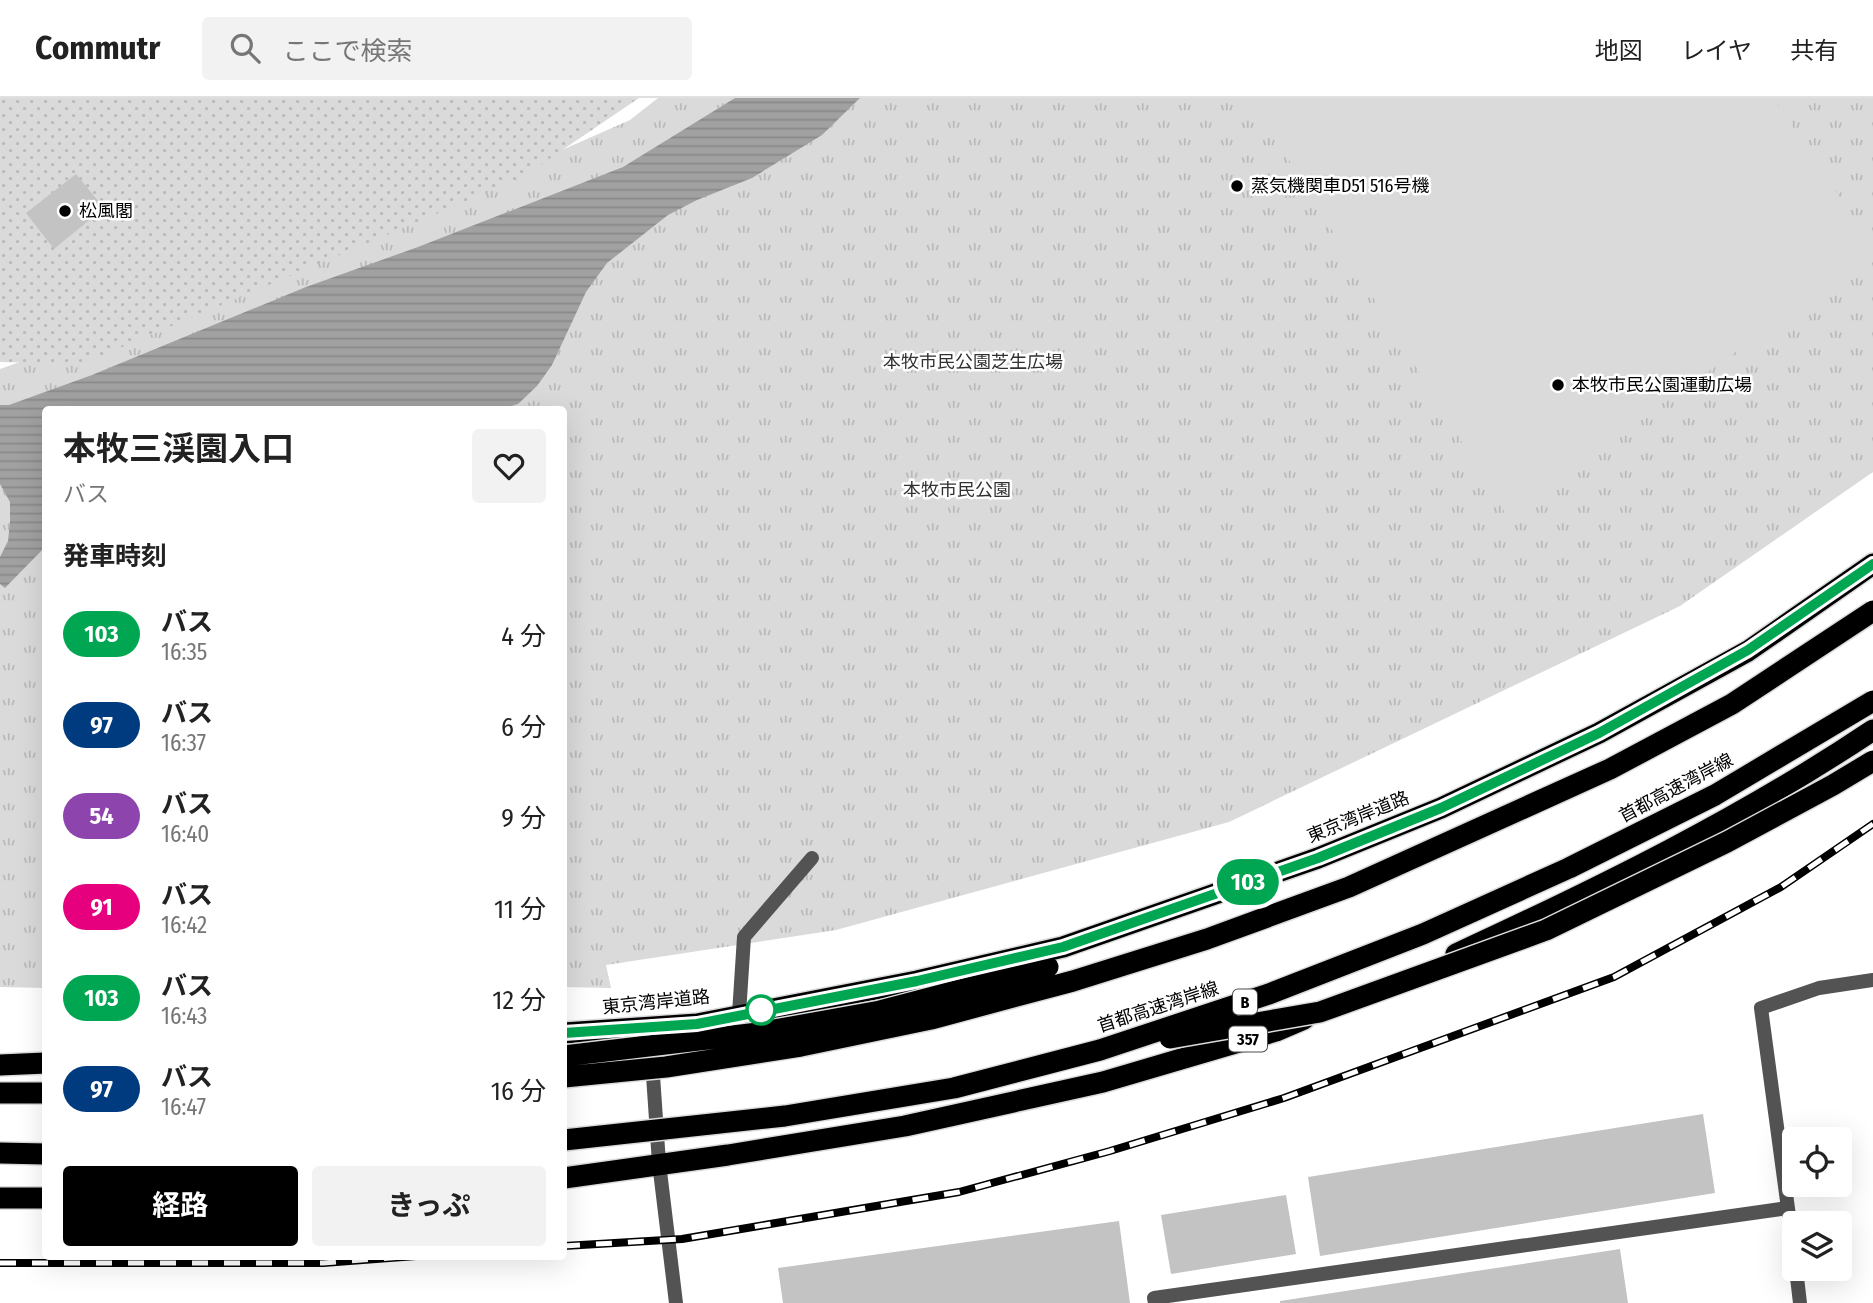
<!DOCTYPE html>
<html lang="ja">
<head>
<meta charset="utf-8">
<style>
	:root { --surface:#fff; --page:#f2f2f2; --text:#222; --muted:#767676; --line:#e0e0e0; --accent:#000 }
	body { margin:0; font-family:"Fira Sans Condensed","Noto Sans JP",sans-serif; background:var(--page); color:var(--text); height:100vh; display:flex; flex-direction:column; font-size:26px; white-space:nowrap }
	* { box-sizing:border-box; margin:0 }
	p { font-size:23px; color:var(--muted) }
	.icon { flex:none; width:38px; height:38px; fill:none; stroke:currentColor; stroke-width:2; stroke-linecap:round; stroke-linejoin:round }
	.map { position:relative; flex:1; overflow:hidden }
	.drawer { position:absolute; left:42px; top:308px; width:525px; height:854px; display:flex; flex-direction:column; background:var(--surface); border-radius:7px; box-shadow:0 7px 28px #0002 }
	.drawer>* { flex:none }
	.badge { padding:0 14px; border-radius:23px; font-size:24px; line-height:46px }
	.fabs { position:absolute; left:1782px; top:1029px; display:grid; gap:14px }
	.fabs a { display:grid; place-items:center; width:70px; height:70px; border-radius:7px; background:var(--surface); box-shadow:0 7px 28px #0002; font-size:35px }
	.map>.badge { position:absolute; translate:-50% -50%; box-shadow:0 0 0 4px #fff }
	h2 { padding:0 21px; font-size:26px; line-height:63px }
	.round { display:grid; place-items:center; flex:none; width:74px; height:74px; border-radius:7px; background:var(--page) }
	.overview { display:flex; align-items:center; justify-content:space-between; height:119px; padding:0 21px }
	h1 { font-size:33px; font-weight:700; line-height:52px }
	.button { display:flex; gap:14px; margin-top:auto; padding:14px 21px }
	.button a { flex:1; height:80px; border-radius:7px; background:var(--accent); color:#fff; font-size:28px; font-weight:700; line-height:80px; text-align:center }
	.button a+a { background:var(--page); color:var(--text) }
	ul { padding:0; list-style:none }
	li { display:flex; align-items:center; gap:21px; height:91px; padding:0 21px }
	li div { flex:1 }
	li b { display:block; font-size:26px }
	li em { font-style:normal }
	li .badge { min-width:77px; font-weight:700; text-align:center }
	header { display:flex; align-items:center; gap:42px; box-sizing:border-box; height:98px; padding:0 35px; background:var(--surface); border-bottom:2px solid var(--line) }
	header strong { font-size:33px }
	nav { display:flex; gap:38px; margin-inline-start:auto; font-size:24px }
	.search { width:490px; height:63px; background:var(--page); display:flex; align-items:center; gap:18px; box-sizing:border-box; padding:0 24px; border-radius:7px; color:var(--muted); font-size:26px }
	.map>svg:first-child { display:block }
	.grass { fill:url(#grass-tufts) }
	.garden { fill:url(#garden-dots) }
	.pitch { fill:#dadada }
	.water { fill:url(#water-rules) }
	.building { fill:#c3c3c3 }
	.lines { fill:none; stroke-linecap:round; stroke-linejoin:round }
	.highway-casing { stroke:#dbdbdb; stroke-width:24 }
	.lane { stroke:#535353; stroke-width:14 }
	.highway { stroke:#000; stroke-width:21 }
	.rail-casing { stroke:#000; stroke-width:8 }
	.rail { stroke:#fff; stroke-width:5; stroke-dasharray:16; stroke-linecap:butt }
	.highway-bridge-casing { stroke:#dbdbdb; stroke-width:24; stroke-linecap:butt }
	.highway-bridge { stroke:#000; stroke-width:21 }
	.line-casing { stroke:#fff; stroke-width:16 }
	.line { stroke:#00a651; stroke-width:10 }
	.poi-dot { fill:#000; stroke:#fff; stroke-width:2.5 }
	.stop-dot { fill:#fff; stroke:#00a651; stroke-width:3.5 }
	.labels { text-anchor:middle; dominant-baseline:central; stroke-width:5; stroke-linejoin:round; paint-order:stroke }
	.shield { fill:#fff; stroke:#4c4c4c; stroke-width:2 }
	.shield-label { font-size:16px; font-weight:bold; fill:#000 }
	.poi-label { font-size:18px; fill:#000; stroke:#fff; text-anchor:start }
	.park-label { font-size:18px; fill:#313131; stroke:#fff }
	.street-label { font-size:18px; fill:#000; stroke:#fff }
</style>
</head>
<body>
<header>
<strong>Commutr</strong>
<div class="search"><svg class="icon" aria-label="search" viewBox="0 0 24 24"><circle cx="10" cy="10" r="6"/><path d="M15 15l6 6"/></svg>ここで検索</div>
<nav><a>地図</a><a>レイヤ</a><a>共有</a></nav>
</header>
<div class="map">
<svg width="1873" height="1205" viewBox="0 0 1873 1205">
	<defs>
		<pattern id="grass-tufts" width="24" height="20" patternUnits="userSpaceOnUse" patternTransform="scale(1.75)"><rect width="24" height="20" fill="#dadada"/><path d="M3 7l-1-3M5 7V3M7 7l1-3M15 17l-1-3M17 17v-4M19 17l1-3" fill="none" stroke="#b9b9b9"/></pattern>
		<pattern id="garden-dots" width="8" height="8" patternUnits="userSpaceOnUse" patternTransform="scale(1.75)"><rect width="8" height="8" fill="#dadada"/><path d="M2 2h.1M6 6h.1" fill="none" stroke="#b9b9b9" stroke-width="1.8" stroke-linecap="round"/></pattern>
		<pattern id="water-rules" width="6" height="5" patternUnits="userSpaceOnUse" patternTransform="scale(1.75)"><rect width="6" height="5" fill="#a1a1a1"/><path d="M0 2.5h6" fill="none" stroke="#898989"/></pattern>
	</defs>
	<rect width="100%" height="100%" fill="#fff"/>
	<path class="grass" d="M658 0H1873V374L1680 508 1229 724 836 832 606 867 611 890 564 889V312H46L45 890 0 889V271L328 155 630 22Z"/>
	<path class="garden" d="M0 0H639L521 80 82 266 0 264Z"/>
	<path class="pitch" d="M1251 0H1773L1873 148V157L1506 416Z"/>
	<path class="water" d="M735 0H860L822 37 752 80 697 102 668 117 607 165 586 194 552 267 537 288 518 306 498 312H46L45 449 5 490 0 486V459L8 443 10 424V404L0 386V307H9L92 277 306 189 418 149 623 69Z"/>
	<path class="building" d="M76 76 104 110 54 151 26 115Z
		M1703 1016 1715 1095 1320 1158 1308 1079Z
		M1286 1097 1296 1156 1171 1176 1161 1117Z
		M1119 1123 1130 1205H783L778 1170Z
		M1620 1151 1628 1205H1280V1203Z"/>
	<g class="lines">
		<g class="highway-casing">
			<path id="highway" d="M1456 856C1599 790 1742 720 1873 632
				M564 935 697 926 917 883 1063 849 1318 760 1441 710 1599 635 1748 553 1873 466
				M0 967 46 965
				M0 995H46
				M0 1055 46 1056
				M564 1080 728 1057 905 1028 1103 984 1276 933 1304 921
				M0 1100H46"/>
		</g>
		<path class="lane" d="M739 916 744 839 812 760
			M652 963 659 1065 676 1205
			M1794 1155 1761 910 1819 890 1873 882
			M1796 1171 1800 1205
			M1155 1205 1154 1200 1788 1110"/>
		<use href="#highway" class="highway"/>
		<g class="rail-casing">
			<path id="rail" d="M564 1148 682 1141 959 1094 1110 1053 1284 1000 1614 879 1781 789 1873 726
				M0 1165H323L416 1158"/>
		</g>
		<use href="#rail" class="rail"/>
		<g class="highway-bridge-casing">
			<path id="highway-bridge" d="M1170 940 1320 914 1546 832 1727 744 1833 687 1873 663
				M564 958 758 935 880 913 1048 869
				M564 979 666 969 801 948 931 921 1073 883 1207 841 1349 789 1610 671 1732 606 1873 513
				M564 1042 785 1018 954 990 1100 952 1269 896 1423 836 1569 770 1715 697 1873 603"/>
		</g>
		<use href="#highway-bridge" class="highway-bridge"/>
	</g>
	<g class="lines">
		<g class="line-casing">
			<path id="line" d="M564 935 697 926 917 883 1063 849 1318 760 1441 710 1599 635 1748 552 1873 466"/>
		</g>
		<use href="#line" class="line"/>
	</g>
	<g class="poi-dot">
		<circle cx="1237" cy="88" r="7"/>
		<circle cx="65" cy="113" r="7"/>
		<circle cx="1558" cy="287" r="7"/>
	</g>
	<circle class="stop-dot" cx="761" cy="912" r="14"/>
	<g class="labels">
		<g class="shield">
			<rect x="1233" y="891.5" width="24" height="25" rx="5"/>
			<rect x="1229" y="928.5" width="38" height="25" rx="5"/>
		</g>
		<g class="shield-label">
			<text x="1245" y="904">B</text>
			<text x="1248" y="941">357</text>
		</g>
		<g class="poi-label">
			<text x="1251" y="88">蒸気機関車D51 516号機</text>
			<text x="79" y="113">松風閣</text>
			<text x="1572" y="287">本牧市民公園運動広場</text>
		</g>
		<g class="park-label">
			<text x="973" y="264">本牧市民公園芝生広場</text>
			<text x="957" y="392">本牧市民公園</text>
		</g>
		<g class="street-label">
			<text transform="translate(1676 690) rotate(-28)">首都高速湾岸線</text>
			<text transform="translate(1358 719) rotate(-22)">東京湾岸道路</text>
			<text transform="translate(656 904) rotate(-6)">東京湾岸道路</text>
			<text transform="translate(1158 909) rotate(-18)">首都高速湾岸線</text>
		</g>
	</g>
</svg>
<div class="fabs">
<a><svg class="icon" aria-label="locate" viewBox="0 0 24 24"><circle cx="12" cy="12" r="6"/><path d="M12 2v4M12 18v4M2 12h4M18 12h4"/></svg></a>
<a><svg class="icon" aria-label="layers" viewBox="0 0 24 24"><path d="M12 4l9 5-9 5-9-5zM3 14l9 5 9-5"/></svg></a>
</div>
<b class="badge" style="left:1248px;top:784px;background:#00a651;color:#fff">103</b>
<section class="drawer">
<div class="overview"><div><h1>本牧三渓園入口</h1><p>バス</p></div><a class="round"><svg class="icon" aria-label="heart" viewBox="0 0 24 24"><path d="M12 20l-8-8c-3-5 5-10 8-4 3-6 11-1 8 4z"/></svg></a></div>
<h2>発車時刻</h2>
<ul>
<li><span class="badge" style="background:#00a651;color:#fff">103</span><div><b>バス</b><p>16:35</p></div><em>4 分</em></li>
<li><span class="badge" style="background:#003b80;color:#fff">97</span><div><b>バス</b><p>16:37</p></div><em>6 分</em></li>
<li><span class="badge" style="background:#8e44ad;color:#fff">54</span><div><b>バス</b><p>16:40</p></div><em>9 分</em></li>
<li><span class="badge" style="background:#e6007e;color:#fff">91</span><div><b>バス</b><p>16:42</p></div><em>11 分</em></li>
<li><span class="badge" style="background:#00a651;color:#fff">103</span><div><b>バス</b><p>16:43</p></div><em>12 分</em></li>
<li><span class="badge" style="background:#003b80;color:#fff">97</span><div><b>バス</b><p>16:47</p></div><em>16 分</em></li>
</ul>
<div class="button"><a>経路</a><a>きっぷ</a></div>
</section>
</div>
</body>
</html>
